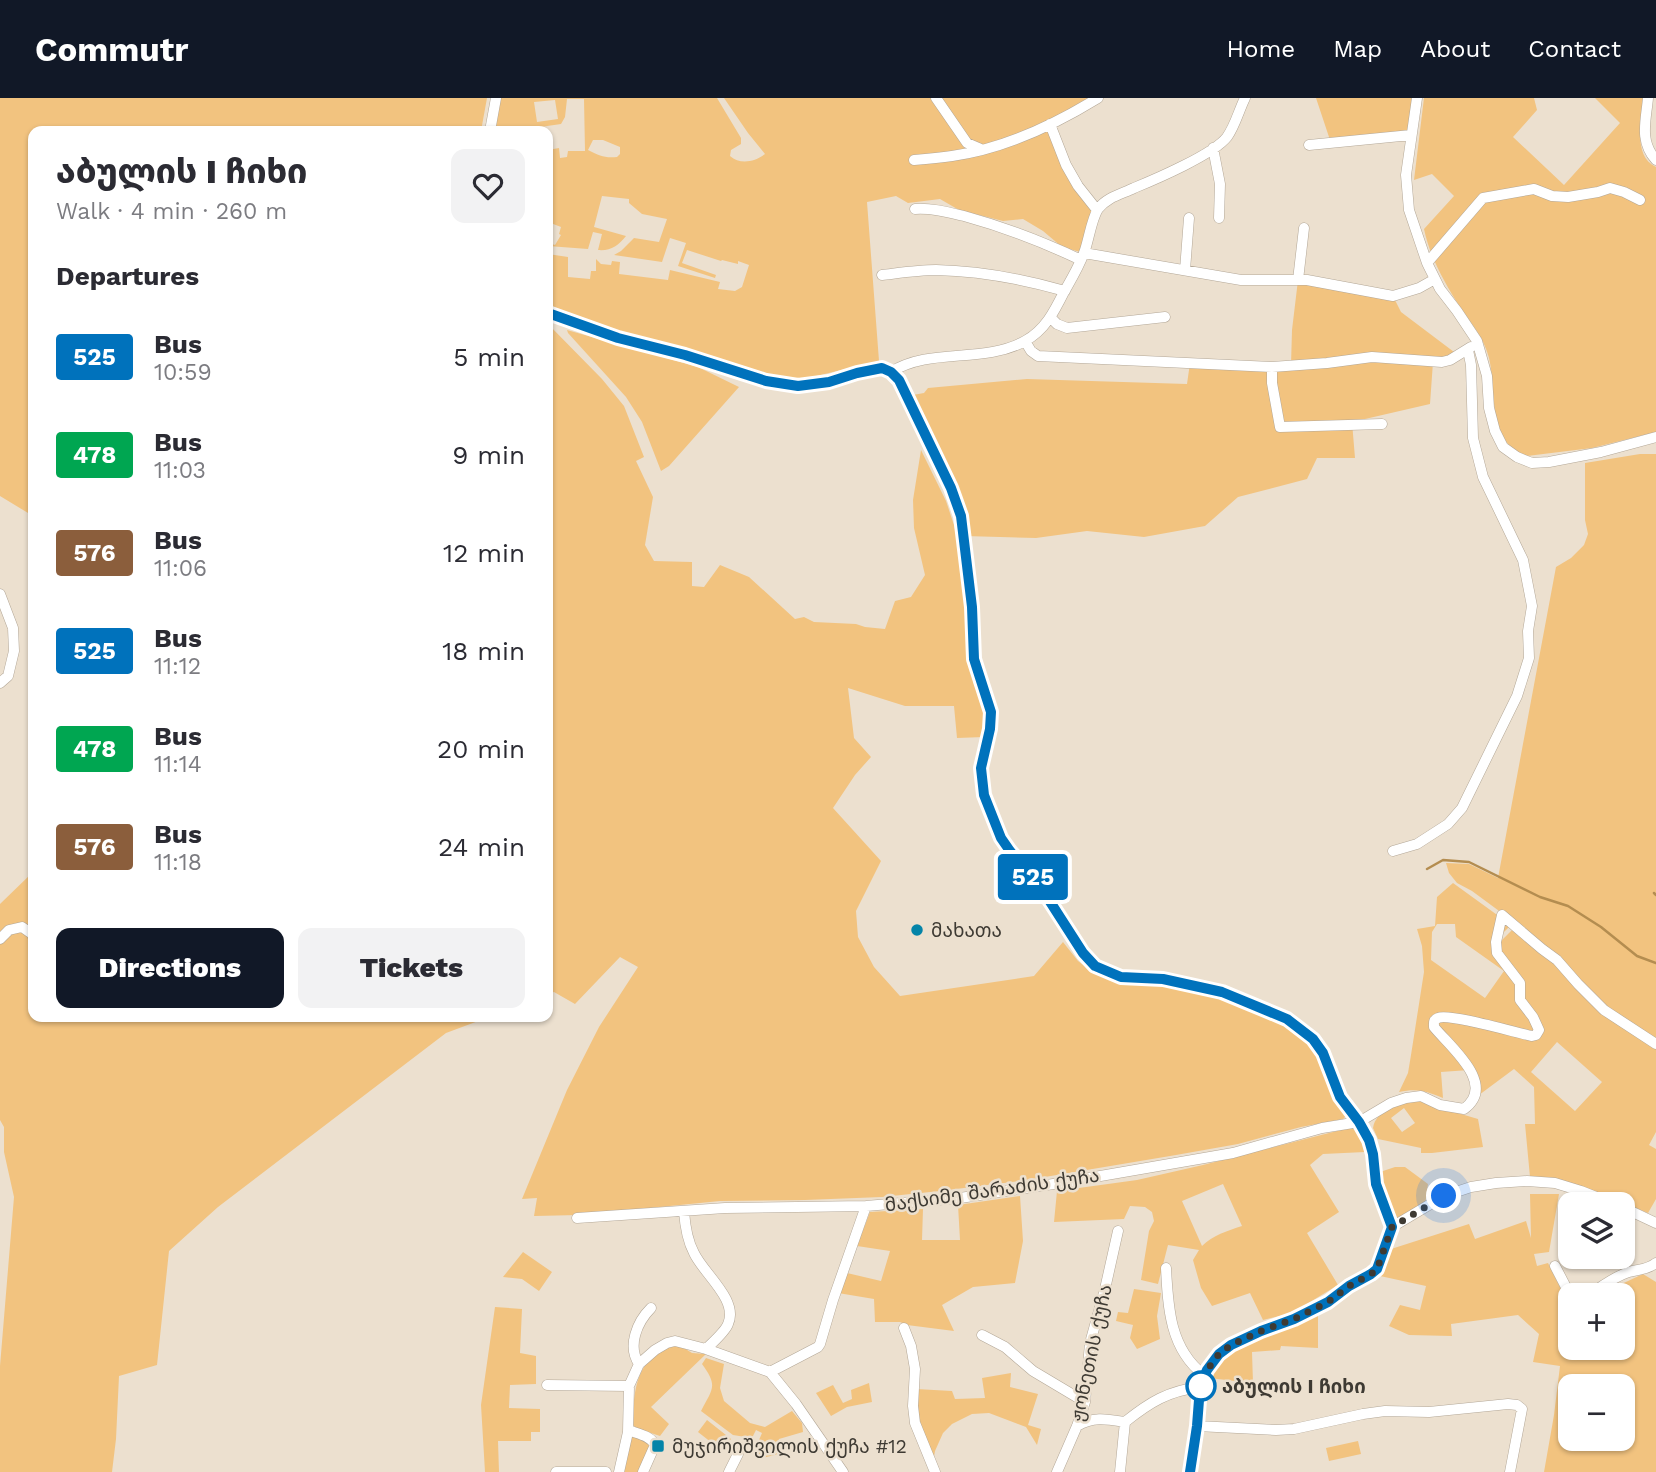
<!DOCTYPE html>
<html lang="en">
<head>
<meta charset="utf-8">
<style>
	:root { --surface:#fff; --page:#f2f2f3; --text:#2b2b33; --muted:#7c7c81; --accent:#111827 }
	body { margin:0; font-family:"Work Sans","Noto Sans Georgian",sans-serif; background:var(--page); color:var(--text); height:100vh; display:flex; flex-direction:column; font-size:26px; white-space:nowrap }
	* { box-sizing:border-box; margin:0 }
	p { font-size:23px; color:var(--muted) }
	.icon { flex:none; width:38px; height:38px; fill:none; stroke:currentColor; stroke-width:2; stroke-linecap:round; stroke-linejoin:round }
	.map { position:relative; flex:1; overflow:hidden }
	.panel { position:absolute; left:28px; top:28px; width:525px; height:896px; display:flex; flex-direction:column; background:var(--surface); border-radius:14px; box-shadow:0 2px 5px #0004 }
	.panel>* { flex:none }
	.badge { padding:0 14px; border-radius:5px; font-size:24px; line-height:46px }
	.controls { position:absolute; left:1558px; top:1094px; display:grid; gap:14px }
	.controls a { display:grid; place-items:center; width:77px; height:77px; border-radius:14px; background:var(--surface); box-shadow:0 2px 5px #0004; font-size:35px }
	.you { position:absolute; width:35px; height:35px; margin:-18px; border:5px solid #fff; border-radius:50%; background:#1a73e8; box-shadow:0 0 0 10px #1a73e833 }
	.map>.badge { position:absolute; translate:-50% -50%; box-shadow:0 0 0 4px #fff }
	h2 { padding:0 28px; font-size:26px; line-height:63px }
	.round { display:grid; place-items:center; flex:none; width:74px; height:74px; border-radius:14px; background:var(--page) }
	.summary { display:flex; align-items:center; justify-content:space-between; height:119px; padding:0 28px }
	h1 { font-size:33px; font-weight:800; line-height:52px }
	.cta { display:flex; gap:14px; margin-top:auto; padding:14px 28px }
	.cta a { flex:1; height:80px; border-radius:14px; background:var(--accent); color:#fff; font-size:28px; font-weight:800; line-height:80px; text-align:center }
	.cta a+a { background:var(--page); color:var(--text) }
	ul { padding:0; list-style:none }
	li { display:flex; align-items:center; gap:21px; height:98px; padding:0 28px }
	li div { flex:1 }
	li b { display:block; font-size:26px }
	li em { font-style:normal }
	li .badge { min-width:77px; font-weight:700; text-align:center }
	header { display:flex; align-items:center; gap:42px; box-sizing:border-box; height:98px; padding:0 35px; background:var(--accent); color:#fff }
	header strong { font-size:33px }
	nav { display:flex; gap:38px; margin-inline-start:auto; font-size:24px }
	.map>svg:first-child { display:block }
	.green { fill:#f2c37f; fill-rule:evenodd }
	.lines { fill:none; stroke-linecap:round; stroke-linejoin:round }
	.stream { stroke:#b48d50; stroke-width:2.5 }
	.minor-casing { stroke:#b3a797; stroke-width:11 }
	.minor { stroke:#fff; stroke-width:10 }
	.line-casing { stroke:#fff; stroke-width:16 }
	.line { stroke:#0072bc; stroke-width:10 }
	.walk { stroke:#3e3a33; stroke-width:7; stroke-dasharray:0 12.6 }
	.poi-dot { fill:#0484a8; stroke:#ece0cf; stroke-width:2.5 }
	.stop-dot { fill:#fff; stroke:#0072bc; stroke-width:3.5 }
	.labels { text-anchor:middle; dominant-baseline:central; stroke-width:5; stroke-linejoin:round; paint-order:stroke }
	.poi-label { font-size:19px; fill:#3e3a33; stroke:#ece0cf; text-anchor:start }
	.street-label { font-size:19px; fill:#3e3a33; stroke:#ece0cf }
	.stop-label { font-size:19px; font-weight:bold; fill:#3e3a33; stroke:#ece0cf; text-anchor:start }
</style>
</head>
<body>
<header>
<strong>Commutr</strong>
<nav><a>Home</a><a>Map</a><a>About</a><a>Contact</a></nav>
</header>
<div class="map">
<svg width="1656" height="1374" viewBox="0 0 1656 1374">
	<rect width="100%" height="100%" fill="#ece0cf"/>
	<path class="green" d="M0 0H487L481 33H33V418L0 398Z
		M500 0H717L741 40V46L731 52 730 58C740 67 755 64 765 56L748 35 724 0H931L963 46 980 52 967 45 934 0H1098L1051 27 1066 67 1097 112 1084 155 1062 149 1043 133 1023 121 1003 123 959 112 940 101 908 105 896 98 867 104 879 263 808 280 790 281 762 277 572 219 559 214 548 204V156L568 159V179L590 181 591 173H596V161L601 166 611 167 612 163 620 164 619 176 668 182 670 172 720 184 718 191 735 193 742 189 749 167 738 163V166L722 162 721 163 687 152 682 165 716 177 715 180 678 168 686 145 670 140 662 164 614 157 621 153 634 140 659 144 667 121 642 116 629 105V101L602 98 594 129 626 138C618 148 611 153 598 152L602 136 593 134 588 151 548 148V145L555 147 561 137 559 136 561 129 548 124V52L559 50 560 60 567 59 568 53H585L584 1H567L565 19 561 26 513 33H494ZM555 2 558 21 537 24 534 4ZM593 42H603L620 49V56L617 59C604 60 600 58 588 52Z
		M1316 0H1417L1411 37 1331 45Z
		M1424 0H1534L1537 12 1513 39 1564 87 1620 25 1595 0H1644C1642 21 1632 58 1656 69V334L1592 350 1527 358C1486 344 1497 294 1489 260 1484 240 1471 225 1460 209 1444 184 1430 159 1424 131L1454 98 1432 76 1414 82Z
		M1298 182 1393 198 1401 214 1458 257 1433 264 1430 306 1352 324 1355 360H1317L1307 381 1238 399 1205 428 1144 439 1087 433 1036 440 964 438 961 418 907 298 924 295 928 290 1027 281 1187 286 1190 265 1291 267 1292 232Z
		M548 226 602 281 624 308 644 359 636 363 653 399 645 447 654 463 692 464V488L704 489 720 467 749 479 795 521 804 519 814 524 856 526 865 529 885 531 895 503 911 499 925 477 914 430 913 402 921 352 946 403 954 427 965 474 968 522 966 549 974 587 985 610 986 624 984 639 957 640 954 608H905L848 590 854 640 871 659 855 677 833 710 881 763 856 813 858 839 874 869 900 898 1034 878 1063 844 1078 863 1090 872 1117 884 1160 886 1183 888 1226 902 1240 904 1295 931 1315 950 1323 963 1330 991 1337 1005 1348 1016 1343 1021 1301 1029 1238 1046 1176 1057 1021 1083 940 1093 882 1099 805 1102 720 1103 579 1117 534 1118 537 1100 522 1101 567 992 599 929 638 869 620 859 575 906 554 894 548 896Z
		M567 232 698 269 739 289 669 368 661 373 642 324 626 299 568 235Z
		M1640 356H1656V944L1616 919 1510 821 1472 793 1457 785 1449 775 1446 765 1469 766 1498 780 1556 469 1571 460 1584 447 1588 436 1585 422V365Z
		M33 774V919H489L446 935 218 1109 169 1153 157 1267 119 1278 116 1341 112 1374H0V1268L14 1099 4 1054V1029L0 1022V806Z
		M1453 785 1511 827 1495 843 1533 920 1535 935 1441 915 1432 924 1469 972 1441 974 1443 1000C1426 993 1417 990 1399 994L1408 975 1411 957 1424 874 1422 848 1417 831 1435 828 1437 799ZM1437 826H1455L1456 839 1504 873 1485 900 1431 862 1432 834Z
		M1514 830 1530 843 1575 886 1656 949V1034L1649 1047 1656 1051V1101L1648 1115 1597 1094 1530 1079 1525 1026H1535L1534 989 1514 971 1479 997C1475 969 1449 949 1437 924L1442 921 1533 941 1542 937C1544 921 1532 915 1525 903 1514 885 1505 864 1499 845ZM1557 944 1602 984 1575 1013 1531 974Z
		M1412 1000 1462 1012 1461 1016 1478 1021 1483 1049 1432 1055H1421V1050L1378 1041 1373 1030C1376 1012 1397 1007 1412 1000ZM1404 1010 1415 1025 1402 1034 1391 1020Z
		M1354 1030 1361 1035 1366 1043 1365 1054 1323 1056 1310 1067 1339 1114 1307 1135 1338 1187 1292 1215 1263 1222 1250 1195 1212 1208 1201 1190 1193 1162 1199 1152 1168 1147 1158 1186 1141 1182 1149 1133 1154 1123 1152 1114 1145 1109 1130 1108 1124 1121 1054 1124 1057 1093 1137 1082 1203 1067 1341 1032ZM1223 1086 1242 1128C1227 1133 1213 1137 1202 1148L1182 1103Z
		M1395 1069H1405L1428 1086 1425 1107 1399 1122C1388 1116 1380 1087 1380 1074Z
		M1530 1096H1559L1549 1154 1534 1156 1537 1168 1548 1165 1566 1201 1570 1202V1250H1622V1197H1598L1643 1176 1656 1184V1374H1544L1554 1317 1560 1268 1533 1264 1539 1236 1518 1217 1451 1226 1452 1238 1409 1237 1389 1228 1400 1207 1420 1212 1426 1188 1380 1178 1388 1152 1469 1126 1475 1141 1526 1123 1531 1140ZM1570 1288H1622V1340H1570Z
		M1020 1098 1023 1143 1015 1185 973 1189 942 1207 954 1233 907 1227 900 1224H875L874 1201 838 1195 847 1175 881 1183 890 1153 857 1148 870 1114 923 1111 922 1142H960L958 1107Z
		M523 1154 552 1174 539 1193 522 1181 503 1179Z
		M1134 1191 1161 1195 1157 1218 1160 1241 1137 1251 1130 1240 1133 1227 1116 1223 1118 1214 1128 1215Z
		M495 1209 522 1211 520 1255 536 1258V1286L510 1287 509 1310 540 1311V1334H531V1343H498L499 1374H485L481 1307Z
		M1318 1215V1250L1281 1248 1280 1252 1252 1254 1253 1285 1209 1280C1229 1244 1281 1230 1318 1215Z
		M674 1246 684 1250 692 1255 706 1256 651 1309 669 1326 660 1338 636 1330 632 1326C635 1288 635 1263 674 1246Z
		M706 1260 724 1266 720 1290 724 1303 750 1325 765 1329 792 1313 802 1325 803 1334 779 1341V1356L758 1361 759 1342 762 1335 756 1332 752 1340 733 1337 701 1313C713 1290 718 1288 702 1266Z
		M1011 1275 1010 1289 1038 1296 1028 1327 1041 1331 1037 1347 1026 1329 989 1315 972 1316 952 1326 943 1335 935 1353 933 1364 917 1321 916 1291 952 1293 955 1301 985 1300 982 1280Z
		M869 1285 872 1304 847 1309 831 1318 816 1295 833 1287 843 1305 852 1301 851 1292Z
		M707 1322 731 1341 721 1352 698 1334Z
		M630 1338 647 1343 650 1347 638 1374H623Z
		M1358 1343 1361 1356 1329 1363 1326 1350Z"/>
	<g class="lines">
		<path class="stream" d="M1427 771 1443 762 1469 764 1540 799 1568 808 1601 829 1637 858 1656 865
			M1654 795 1656 797"/>
		<g class="minor-casing">
			<path id="minor" d="M936 0 967 45 981 51
				M1417 0 1406 77 1409 112 1427 165 1440 191 1457 213 1477 243 1487 278 1489 310 1495 333 1503 349 1517 359 1532 365 1549 364 1601 354 1656 339
				M1648 0C1646 23 1639 43 1656 62
				M1050 26 1066 67 1078 88 1097 112
				M490 33 496 0
				M1309 47 1411 37
				M1213 50 1220 86 1219 120
				M914 62C927 61 939 60 952 58 1004 51 1054 27 1098 0
				M915 111C932 110 947 114 964 118 1004 129 1043 144 1081 162
				M1084 155 1241 182H1307L1393 198 1419 190 1435 181
				M1427 165 1483 100 1534 91 1552 98 1568 99 1598 94 1610 90 1624 94 1640 102
				M1185 172 1189 120
				M882 177C899 175 918 172 936 172 980 173 1023 181 1065 193
				M1298 182 1304 130
				M548 215 619 240 685 257 766 283 798 288 829 284 857 275 882 270 891 274 899 282 951 390 961 418 972 509 974 561 991 614 990 631 981 670 984 697 1001 740 1010 753 1040 788 1083 855 1095 868 1121 879 1163 881 1222 894 1287 921 1313 941 1323 955 1340 999 1359 1024 1369 1042 1373 1056 1375 1086 1392 1129
				M1051 220 1057 226 1067 230 1165 219
				M1025 243 1031 253 1038 258 1272 269 1327 265 1372 259 1442 264 1450 262 1471 249
				M1272 269V285L1280 329 1382 326
				M891 274C931 249 983 266 1025 243 1045 232 1054 214 1064 194 1072 180 1080 167 1085 152 1089 140 1092 120 1098 111 1107 99 1122 96 1134 90 1156 81 1214 56 1227 39 1235 28 1239 12 1245 0
				M0 496 13 530 14 553 8 578 0 585
				M1393 753 1417 746 1448 726 1462 710 1517 598 1529 560 1528 533 1532 508 1523 462 1483 379 1473 340 1471 267 1468 252
				M0 841 9 832 22 829 32 836 33 839
				M1622 1109 1656 1125
				M684 1113C685 1128 687 1142 694 1155 703 1175 739 1202 728 1226 725 1234 712 1245 706 1251
				M577 1120 725 1110 866 1108 960 1100 1060 1085 1233 1055 1322 1030 1359 1024 1391 1005 1406 1000 1421 998 1440 1007 1464 1011C1498 986 1449 948 1434 929 1434 924 1433 922 1438 920 1449 915 1517 935 1532 938L1536 937 1539 932 1533 919 1520 902V885L1497 855 1496 844 1502 817 1542 851 1557 862 1578 886 1604 912 1656 946
				M1555 1168 1568 1193 1572 1197
				M1166 1170C1168 1210 1170 1251 1204 1277
				M1589 1197C1601 1189 1615 1178 1629 1174 1639 1171 1647 1172 1656 1165
				M904 1230 911 1248 915 1271 913 1308 915 1325 935 1374
				M982 1237 1005 1249 1033 1273 1085 1304
				M639 1266C627 1248 637 1224 651 1210
				M770 1274 818 1249 820 1246 833 1202 866 1108
				M547 1287 629 1288
				M1077 1328C1093 1318 1107 1321 1125 1324 1150 1304 1168 1293 1200 1289
				M1197 1328 1276 1332 1294 1331 1363 1316 1385 1313 1429 1314 1508 1306 1517 1307 1522 1311 1510 1374
				M628 1334 631 1333C639 1336 651 1338 655 1347L643 1374
				M556 1374H606
				M619 1374 628 1334 629 1288 639 1266 655 1252 667 1245 675 1243 706 1251 770 1274 796 1306 843 1374
				M729 1374 738 1356
				M1057 1374 1077 1328 1085 1304 1090 1245 1105 1191 1118 1133
				M1120 1374 1125 1324
				M1190 1374 1197 1328 1200 1289 1207 1272 1219 1256 1232 1247 1261 1233 1294 1221 1328 1204 1349 1188 1371 1176 1377 1171 1392 1129 1444 1098 1471 1089 1496 1085 1527 1083 1555 1085 1581 1093 1614 1106"/>
		</g>
		<use href="#minor" class="minor"/>
	</g>
	<g class="lines">
		<g class="line-casing">
			<path id="line" d="M548 215 618 240 685 257 766 283 798 288 829 284 857 275 882 270 891 274 899 282 951 390 961 418 972 509 974 561 991 614 990 631 981 670 984 697 1001 740 1010 753 1040 788 1083 855 1095 868 1121 879 1163 881 1222 894 1287 921 1313 941 1323 955 1340 999 1359 1024 1369 1042 1373 1056 1376 1086 1392 1129 1377 1171 1371 1176 1349 1188 1328 1204 1294 1221 1261 1233 1231 1247 1219 1256 1207 1272 1200 1289 1197 1328 1190 1374"/>
		</g>
		<use href="#line" class="line"/>
		<path class="walk" d="M1201 1288 1200 1289 1207 1272 1219 1256 1231 1247 1261 1233 1294 1221 1328 1204 1349 1188 1371 1176 1377 1171 1392 1129 1444 1098"/>
	</g>
	<g class="poi-dot">
		<circle cx="917" cy="832" r="7"/>
		<rect x="651" y="1341" width="14" height="14" rx="3.5"/>
	</g>
	<circle class="stop-dot" cx="1201" cy="1288" r="14"/>
	<g class="labels">
		<g class="poi-label">
			<text x="931" y="832">მახათა</text>
			<text x="672" y="1348">მუჯირიშვილის ქუჩა #12</text>
		</g>
		<g class="street-label">
			<text transform="translate(992 1092) rotate(-8)">მაქსიმე შარაძის ქუჩა</text>
			<text transform="translate(1091 1255) rotate(-78)">ჟონეთის ქუჩა</text>
		</g>
		<g class="stop-label">
			<text x="1222" y="1288">აბულის I ჩიხი</text>
		</g>
	</g>
</svg>
<div class="controls">
<a><svg class="icon" aria-label="layers" viewBox="0 0 24 24"><path d="M12 4l9 5-9 5-9-5zM3 14l9 5 9-5"/></svg></a>
<a>+</a>
<a>−</a>
</div>
<div class="you" style="left:1444px;top:1098px"></div>
<b class="badge" style="left:1033px;top:779px;background:#0072bc;color:#fff">525</b>
<section class="panel">
<div class="summary"><div><h1>აბულის I ჩიხი</h1><p>Walk · 4 min · 260 m</p></div><a class="round"><svg class="icon" aria-label="heart" viewBox="0 0 24 24"><path d="M12 20l-8-8c-3-5 5-10 8-4 3-6 11-1 8 4z"/></svg></a></div>
<h2>Departures</h2>
<ul>
<li><span class="badge" style="background:#0072bc;color:#fff">525</span><div><b>Bus</b><p>10:59</p></div><em>5 min</em></li>
<li><span class="badge" style="background:#00a651;color:#fff">478</span><div><b>Bus</b><p>11:03</p></div><em>9 min</em></li>
<li><span class="badge" style="background:#8b5e3c;color:#fff">576</span><div><b>Bus</b><p>11:06</p></div><em>12 min</em></li>
<li><span class="badge" style="background:#0072bc;color:#fff">525</span><div><b>Bus</b><p>11:12</p></div><em>18 min</em></li>
<li><span class="badge" style="background:#00a651;color:#fff">478</span><div><b>Bus</b><p>11:14</p></div><em>20 min</em></li>
<li><span class="badge" style="background:#8b5e3c;color:#fff">576</span><div><b>Bus</b><p>11:18</p></div><em>24 min</em></li>
</ul>
<div class="cta"><a>Directions</a><a>Tickets</a></div>
</section>
</div>
</body>
</html>
